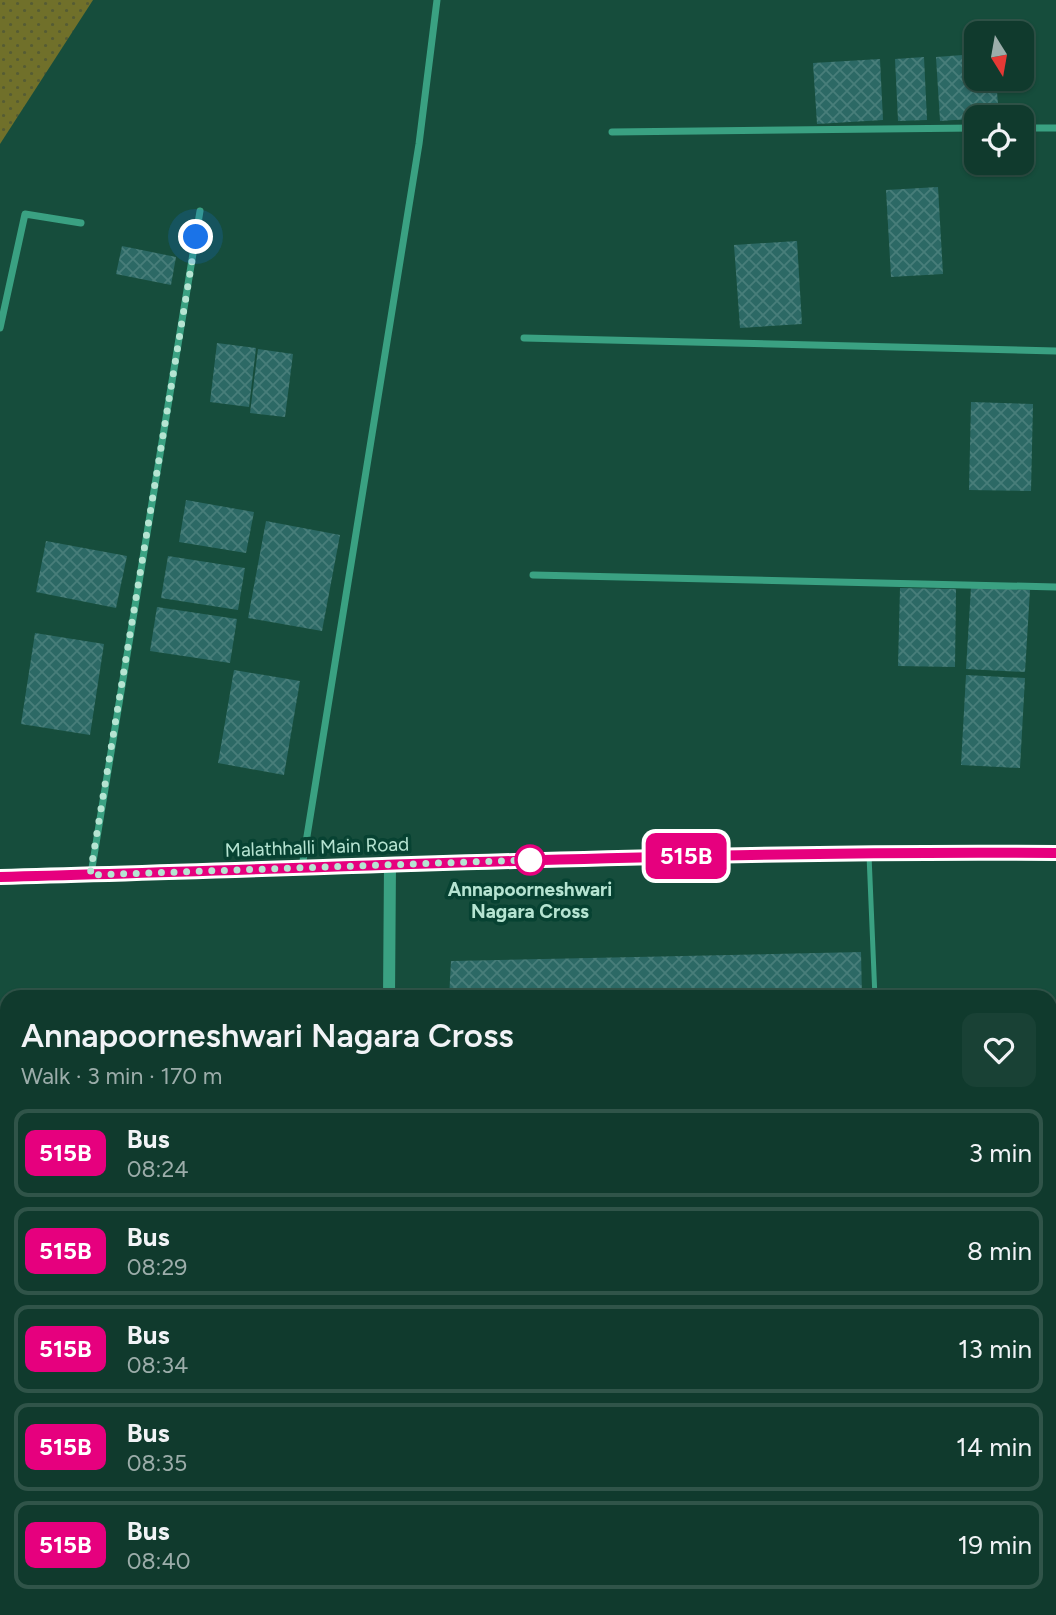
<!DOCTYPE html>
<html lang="en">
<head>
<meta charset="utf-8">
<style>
	:root { --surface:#103a2d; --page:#194135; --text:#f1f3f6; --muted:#9cadaa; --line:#305449 }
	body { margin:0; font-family:Figtree,sans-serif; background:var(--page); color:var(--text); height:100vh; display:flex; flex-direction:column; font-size:26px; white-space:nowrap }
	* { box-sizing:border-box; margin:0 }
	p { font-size:23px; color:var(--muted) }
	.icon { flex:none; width:38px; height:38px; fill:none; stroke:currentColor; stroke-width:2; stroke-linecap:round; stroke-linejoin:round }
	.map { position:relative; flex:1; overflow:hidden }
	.drawer { position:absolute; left:0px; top:990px; width:1057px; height:625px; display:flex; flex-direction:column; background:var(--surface); border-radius:21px 21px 0 0; box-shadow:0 2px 5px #0004,0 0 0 2px var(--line) }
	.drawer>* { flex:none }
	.badge { padding:0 14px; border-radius:10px; font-size:24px; line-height:46px }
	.needle { width:46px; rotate:169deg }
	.controls { position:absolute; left:964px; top:21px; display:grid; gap:14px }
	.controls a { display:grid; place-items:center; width:70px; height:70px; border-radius:14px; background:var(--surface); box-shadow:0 2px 5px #0004,0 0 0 2px var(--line); font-size:35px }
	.you { position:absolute; width:35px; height:35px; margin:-18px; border:5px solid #fff; border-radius:50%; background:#1a73e8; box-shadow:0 0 0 10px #1a73e833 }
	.map>.badge { position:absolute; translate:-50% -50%; box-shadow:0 0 0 4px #fff }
	.round { display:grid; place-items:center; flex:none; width:74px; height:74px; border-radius:14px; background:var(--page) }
	.overview { display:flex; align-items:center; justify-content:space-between; height:119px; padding:0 21px }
	h1 { font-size:33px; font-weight:600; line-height:52px }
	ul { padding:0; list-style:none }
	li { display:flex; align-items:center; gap:21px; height:88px; margin:0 14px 10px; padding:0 7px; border:4px solid var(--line); border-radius:14px }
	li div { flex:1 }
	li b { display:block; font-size:26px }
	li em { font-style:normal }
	li .badge { min-width:77px; font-weight:700; text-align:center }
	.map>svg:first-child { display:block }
	.park { fill:url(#park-dots) }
	.building { fill:url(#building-cross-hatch) }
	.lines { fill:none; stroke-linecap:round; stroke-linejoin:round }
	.service { stroke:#3aa182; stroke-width:5 }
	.minor { stroke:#3aa182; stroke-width:7 }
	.tertiary { stroke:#3aa182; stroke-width:12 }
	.secondary { stroke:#3aa182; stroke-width:14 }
	.line-casing { stroke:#fff; stroke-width:16 }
	.line { stroke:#e6007e; stroke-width:10 }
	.walk { stroke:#b6e4d2; stroke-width:7; stroke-dasharray:0 12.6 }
	.stop-dot { fill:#fff; stroke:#e6007e; stroke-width:3.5 }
	.labels { text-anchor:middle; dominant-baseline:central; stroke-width:7; stroke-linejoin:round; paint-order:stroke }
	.street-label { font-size:19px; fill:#b6e4d2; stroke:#074232 }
	.stop-label { font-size:19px; font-weight:bold; fill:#b6e4d2; stroke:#074232 }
</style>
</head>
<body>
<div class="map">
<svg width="1056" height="1615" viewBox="0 0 1056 1615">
	<defs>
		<pattern id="park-dots" width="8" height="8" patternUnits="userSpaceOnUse" patternTransform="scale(1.75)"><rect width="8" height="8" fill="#70702a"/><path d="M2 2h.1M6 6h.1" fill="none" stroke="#565c33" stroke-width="1.8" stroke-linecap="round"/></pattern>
		<pattern id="building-cross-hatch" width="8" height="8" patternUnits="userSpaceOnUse" patternTransform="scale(1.75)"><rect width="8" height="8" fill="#2c6965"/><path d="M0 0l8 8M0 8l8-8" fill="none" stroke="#487e7a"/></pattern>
	</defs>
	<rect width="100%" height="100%" fill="#164d3c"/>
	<path class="park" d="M0 0H93L0 144Z"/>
	<path class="building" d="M976 54V79H996L999 117 940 121 936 57Z
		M924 57 927 120 898 121 895 59Z
		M880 59 883 120 817 124 813 63Z
		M938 187 943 274 891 277 886 190Z
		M797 241 802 324 740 328 734 245Z
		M122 246 176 257 171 285 116 274Z
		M217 343 256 348 249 407 210 402Z
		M258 349 293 354 285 417 250 413Z
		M971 402 1033 404 1031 491 969 490Z
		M186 500 254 512 246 553 179 542Z
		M266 521 340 535 322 631 248 618Z
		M46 541 127 556 116 608 36 592Z
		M168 556 245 568 238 610 161 598Z
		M971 587 1030 590 1025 672 966 669Z
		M900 588 956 589 955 667 898 666Z
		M157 607 237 619 230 663 150 651Z
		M35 633 104 644 90 735 21 724Z
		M234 670 300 681 284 775 218 763Z
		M966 675 1025 678 1020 768 961 765Z
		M861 952 862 998H449L451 961Z
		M0 1276H7V1334H0Z
		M7 1340V1390L0 1391V1341Z
		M1050 1567H1056V1615H1037V1608H1050Z
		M114 1608H202V1615H114Z
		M494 1608H559V1615H494Z
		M689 1608H745V1615H689Z
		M799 1608H853L852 1615H800Z
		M969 1608H1030L1031 1615H969Z"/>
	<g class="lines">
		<path class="service" d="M869 855 875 998"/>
		<path class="minor" d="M1022 128H1056
			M612 132 976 128
			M0 328 25 214 81 223
			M524 338 1056 351
			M533 575 1056 587
			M302 867 419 144 437 0
			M91 874 200 211
			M0 1113 7 1112
			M1050 1227 1056 1228
			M1050 1462 1056 1463
			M80 1608V1615"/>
		<path class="tertiary" d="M389 998 390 864
			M374 1615V1608"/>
		<path class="secondary" d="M0 877C352 868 704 851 1056 853"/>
	</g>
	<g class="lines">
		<g class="line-casing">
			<path id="line" d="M0 877C352 868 704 850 1056 853"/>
		</g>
		<use href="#line" class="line"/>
		<path class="walk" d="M196 237 90 875 530 860"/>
	</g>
	<circle class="stop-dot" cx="530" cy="860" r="14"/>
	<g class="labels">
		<g class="street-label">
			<text transform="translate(317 847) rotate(-2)">Malathhalli Main Road</text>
		</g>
		<g class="stop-label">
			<text x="530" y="889">Annapoorneshwari<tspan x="530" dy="22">Nagara Cross</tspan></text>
		</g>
	</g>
</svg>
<div class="controls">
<a><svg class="needle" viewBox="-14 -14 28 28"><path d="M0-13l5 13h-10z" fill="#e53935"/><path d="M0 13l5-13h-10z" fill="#9cadaa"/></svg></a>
<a><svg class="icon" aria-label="locate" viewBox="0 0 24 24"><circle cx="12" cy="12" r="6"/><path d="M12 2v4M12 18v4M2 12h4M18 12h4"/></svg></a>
</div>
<div class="you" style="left:196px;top:237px"></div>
<b class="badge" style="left:686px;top:856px;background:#e6007e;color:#fff">515B</b>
<section class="drawer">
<div class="overview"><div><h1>Annapoorneshwari Nagara Cross</h1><p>Walk · 3 min · 170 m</p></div><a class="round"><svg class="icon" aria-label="heart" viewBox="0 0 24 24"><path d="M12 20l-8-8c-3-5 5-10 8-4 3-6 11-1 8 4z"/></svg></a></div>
<ul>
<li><span class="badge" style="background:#e6007e;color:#fff">515B</span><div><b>Bus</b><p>08:24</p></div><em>3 min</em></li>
<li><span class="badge" style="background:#e6007e;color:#fff">515B</span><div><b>Bus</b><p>08:29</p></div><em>8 min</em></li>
<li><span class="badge" style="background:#e6007e;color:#fff">515B</span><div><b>Bus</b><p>08:34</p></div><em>13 min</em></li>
<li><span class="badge" style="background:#e6007e;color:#fff">515B</span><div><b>Bus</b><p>08:35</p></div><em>14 min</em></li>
<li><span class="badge" style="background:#e6007e;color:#fff">515B</span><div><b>Bus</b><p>08:40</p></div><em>19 min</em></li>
</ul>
</section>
</div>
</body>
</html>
